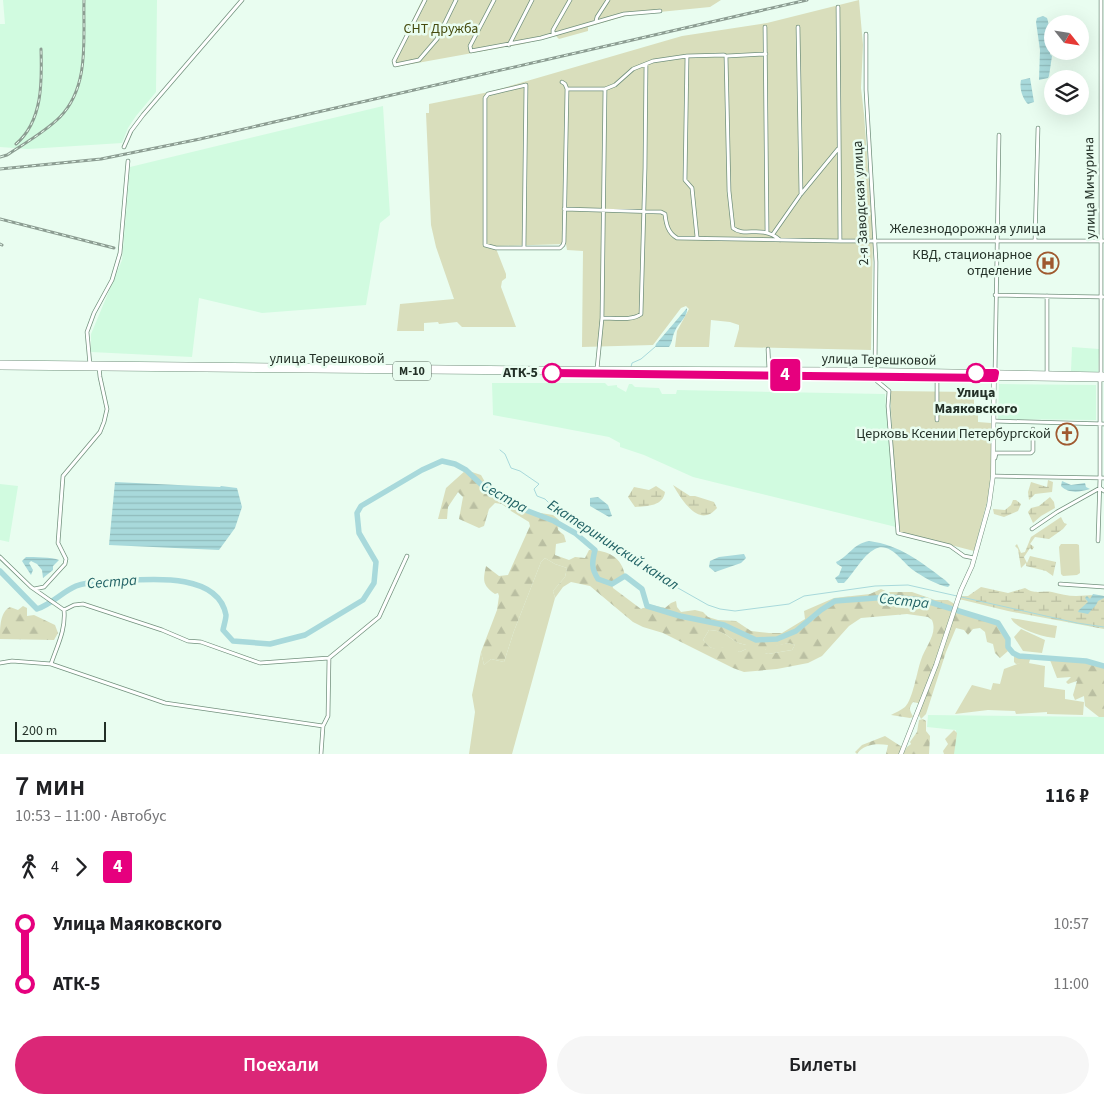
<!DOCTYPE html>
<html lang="ru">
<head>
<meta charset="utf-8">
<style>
	:root { --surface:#fff; --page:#f6f6f6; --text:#202124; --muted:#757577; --accent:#db2777 }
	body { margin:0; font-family:"Source Sans 3",sans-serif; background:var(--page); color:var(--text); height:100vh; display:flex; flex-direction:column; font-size:19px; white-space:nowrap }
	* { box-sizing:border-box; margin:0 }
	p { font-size:16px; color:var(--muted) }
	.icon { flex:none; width:28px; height:28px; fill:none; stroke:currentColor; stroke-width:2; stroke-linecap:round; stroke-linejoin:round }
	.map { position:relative; height:754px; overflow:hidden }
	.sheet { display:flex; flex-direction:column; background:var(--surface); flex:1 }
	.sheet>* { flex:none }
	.badge { padding:0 10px; border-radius:4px; font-size:18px; line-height:32px }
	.needle { width:32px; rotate:120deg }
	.tools { position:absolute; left:1044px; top:15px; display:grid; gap:10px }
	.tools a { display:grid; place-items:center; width:45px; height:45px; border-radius:50%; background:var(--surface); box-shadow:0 5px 20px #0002; font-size:25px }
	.scale { position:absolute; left:15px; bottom:12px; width:91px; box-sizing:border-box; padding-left:5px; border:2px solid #233027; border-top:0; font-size:14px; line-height:18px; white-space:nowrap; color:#233027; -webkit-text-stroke:4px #e9fdf0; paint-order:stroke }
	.map>.badge { position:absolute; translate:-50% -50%; box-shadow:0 0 0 2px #fff }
	.legs { display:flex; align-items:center; gap:8px; height:55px; padding:0 15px; font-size:16px }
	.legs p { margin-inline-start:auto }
	.head { display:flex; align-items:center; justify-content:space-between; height:85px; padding:0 15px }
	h1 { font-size:28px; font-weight:600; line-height:38px }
	.button { display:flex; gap:10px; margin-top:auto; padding:10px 15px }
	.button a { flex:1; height:58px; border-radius:30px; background:var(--accent); color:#fff; font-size:20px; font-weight:600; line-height:58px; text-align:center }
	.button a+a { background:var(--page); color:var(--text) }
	ul { padding:0 15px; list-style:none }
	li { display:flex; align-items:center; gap:18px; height:60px; font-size:19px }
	li i { display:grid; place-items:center; width:8px; height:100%; margin:0 6px; background:currentColor }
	li i::after { content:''; width:12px; height:12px; margin:-6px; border:4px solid; border-radius:50%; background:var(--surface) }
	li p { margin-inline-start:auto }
	li:first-child i { background:linear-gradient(#0000 50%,currentColor 0) }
	li:last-child i { background:linear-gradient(currentColor 50%,#0000 0) }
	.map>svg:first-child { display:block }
	.built { fill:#d1fbe0 }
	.green { fill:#d9debc }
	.forest { fill:url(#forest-firs); fill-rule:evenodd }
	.wetland { fill:url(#wetland-marsh) }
	.water { fill:url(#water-rules) }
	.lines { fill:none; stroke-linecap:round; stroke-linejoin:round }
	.stream { stroke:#a8d9db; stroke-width:1 }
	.river { stroke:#a8d9db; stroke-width:5.5 }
	.minor-casing { stroke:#72917d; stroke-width:4.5 }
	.tertiary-casing { stroke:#72917d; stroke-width:5 }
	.trunk-casing { stroke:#72917d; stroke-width:6 }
	.minor { stroke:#fff; stroke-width:3 }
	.tertiary { stroke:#fff; stroke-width:4 }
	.trunk { stroke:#fff; stroke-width:5 }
	.rail-casing { stroke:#8c9d92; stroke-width:3 }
	.rail { stroke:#e9fdf0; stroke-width:1; stroke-dasharray:4; stroke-linecap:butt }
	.line-1-casing { stroke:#fff; stroke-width:11 }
	.line-1 { stroke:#e6007e; stroke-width:8 }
	.stop-1-dot { fill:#fff; stroke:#e6007e; stroke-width:2.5 }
	.labels { text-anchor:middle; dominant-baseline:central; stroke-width:5; stroke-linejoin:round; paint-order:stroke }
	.shield { fill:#e9fdf0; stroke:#5e6e63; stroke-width:1 }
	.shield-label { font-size:12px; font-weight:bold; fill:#233027 }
	.park-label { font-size:14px; fill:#454a0d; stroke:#e9fdf0 }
	.street-label { font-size:14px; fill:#233027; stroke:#e9fdf0 }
	.poi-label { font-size:14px; fill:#233027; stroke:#e9fdf0; text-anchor:end }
	.stop-label { font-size:14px; font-weight:bold; fill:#233027; stroke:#e9fdf0; text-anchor:end }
	.water-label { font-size:15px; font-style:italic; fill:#216265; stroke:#e9fdf0 }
</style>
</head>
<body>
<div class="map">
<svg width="1104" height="754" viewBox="0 0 1104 754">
	<defs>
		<pattern id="forest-firs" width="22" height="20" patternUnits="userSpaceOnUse" patternTransform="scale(1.25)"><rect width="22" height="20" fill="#d9debc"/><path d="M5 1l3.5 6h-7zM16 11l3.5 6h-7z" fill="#babfa2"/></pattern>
		<pattern id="wetland-marsh" width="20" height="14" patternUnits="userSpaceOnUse" patternTransform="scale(1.25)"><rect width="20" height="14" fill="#d9debc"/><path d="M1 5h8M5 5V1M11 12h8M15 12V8" fill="none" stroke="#babfa2"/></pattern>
		<pattern id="water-rules" width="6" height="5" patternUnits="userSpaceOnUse" patternTransform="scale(1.25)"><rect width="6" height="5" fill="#a8d9db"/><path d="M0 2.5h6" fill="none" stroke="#90bbbc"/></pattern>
	</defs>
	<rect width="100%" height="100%" fill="#e9fdf0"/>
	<path class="built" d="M3 0H157L156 92 136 116 128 128 122 143 28 149 0 147V24H5Z
		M383 106 390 215 380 223 366 305 262 313 199 298 192 357 91 352V334L122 260 130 167Z
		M1072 347 1099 349 1098 372 1071 371Z
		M492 383H605L608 386 617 385V387L626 392 629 384H632L635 387 659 388 662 394H676L677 390 885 394 896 527 693 477 644 455 620 447V443L609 437 493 415Z
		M999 384 1096 385V420L998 419Z
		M0 484 18 486 9 542 0 540Z
		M928 715 1104 717V754H952L956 730 927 727Z"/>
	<path class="green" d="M422 0H721L710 7 629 15 588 27V31L559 39 556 36 523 44 395 67 392 62Z
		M859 0 863 45 861 88 864 114 873 238 871 350 734 347 739 329V325L730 322 711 320 709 347H675L677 331 689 309 686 306 681 308 653 345 582 347 583 251 567 250 566 244 495 246 506 274V278L502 281 501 287 516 327H462L457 322 439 324 438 322 424 323V331H397L400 304 454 299 436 247 431 225 426 113H429V104L489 92 682 36 767 23Z
		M890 391 974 392V411L978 412V422L991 423V473L988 498 974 551 900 532 894 473Z
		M1061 544H1077L1079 545 1080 573 1077 575 1063 576 1061 574 1059 547Z
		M545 558 555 564 567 568 565 577 553 591 555 598 512 754H469L475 712 472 695 481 652 484 665 491 659 504 662 514 631 541 562Z
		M1011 618 1057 626 1055 638C1044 637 1015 629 1011 618Z
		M1021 629 1045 640 1042 653 1023 651 1014 637Z
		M709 630C724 631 724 634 735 641 737 643 743 644 746 645V649L740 652 724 647C714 651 709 648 703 640Z
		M789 643 795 645 792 650 768 654 765 653V650L767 647Z
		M1023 662 1045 666 1044 687 1065 690V699L1084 702 1083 715 1047 714V712L1016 714 1015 711 988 710 955 714 972 685 991 690 993 683 1000 684 1004 669Z"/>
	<path class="forest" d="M466 470 481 475 485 482V489L528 511 553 515 559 520 558 530 564 535 566 542 556 544 555 555 569 560 575 557 585 558 589 550C608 550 622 557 625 576L612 583 613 588 641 609 652 605 665 608 671 603 676 601 677 607 681 612 695 610 703 612 708 617 718 620 736 621 751 631 769 633H782L805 619 804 611 834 598 870 594 881 589 888 592H912L935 600H948L958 606 960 611 998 623 1008 639V647C1015 655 1021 657 1031 656L1029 663 1016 664 1014 662V656L1008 651 1000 658 995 653 993 644 987 642 985 632 980 628 973 629 968 635 964 630 956 628 946 652 926 714 921 719 919 715 922 704 913 702C908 709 910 710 913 717L910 718 891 715C895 713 901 710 905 707 913 699 917 671 921 660 925 647 938 634 932 620L928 617 907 614 861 618 849 626 822 656 808 663 777 669 744 672 733 668 663 633 643 627 633 622 590 586 571 582 563 587 555 598 553 591 565 577 567 568 555 564 545 558 541 562 514 631 504 662 491 659 484 665 481 652 497 610 499 596 498 593 495 594C482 585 483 580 486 566L499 576 508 575 530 526 529 522 511 511 502 504 495 503 489 509 484 526 479 528 459 519 463 497 458 492 448 507 447 519H438L446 488ZM709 630C724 631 724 634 735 641 737 643 743 644 746 645V649L740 652C735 650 729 646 724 647 712 648 712 651 703 640ZM789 643 795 645 792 650 768 654 765 653V650L767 648Z
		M23 606 27 608V616L34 615 55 625 58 633 54 640 0 639C0 627 0 612 10 607L18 610Z
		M1050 660 1087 662V664H1092L1104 668V717H1099L1085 706 1084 696 1075 700 1073 695 1077 681 1068 684 1066 682 1071 677 1057 678Z
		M923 719 926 721V731L930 736 929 754H903L907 747 911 744 910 742 917 732 919 720Z
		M954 730 957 733 954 754H944L943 751 948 744 945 739Z
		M885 736 902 747 899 754H886L888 745C877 743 863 744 857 754L855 752 862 745Z"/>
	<path class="wetland" d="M1048 480 1053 482 1052 492 1035 494 1029 500 1028 492 1031 482 1047 487Z
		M673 485 690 496H695L714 502 717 508C699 529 682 500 673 485Z
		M656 486 665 492C663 506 648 506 635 507L628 497 634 487 649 490Z
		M1050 497 1054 502 1055 508 1041 516 1033 523 1028 512 1031 508 1039 506Z
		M1013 500H1016L1021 504 1018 511 1004 517 994 514 993 509 1005 510 1011 505Z
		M1061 517 1064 523 1067 524 1063 529 1049 539 1035 537 1030 544 1034 547 1032 550 1030 548 1024 557 1027 563 1030 556 1056 562 1053 576 1046 571 1026 566V563L1021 568 1018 549 1015 546 1017 544 1021 553 1025 552 1031 537Z
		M981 587 1008 593 1025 588C1036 595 1041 590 1052 592 1060 594 1068 596 1076 596 1086 596 1094 594 1104 596V629L1008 611 959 599 960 596H968Z"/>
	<path class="water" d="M1043 16 1047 18C1051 28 1046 40 1051 49L1050 54 1052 56 1049 76 1048 78 1039 80 1040 50 1036 22 1037 18Z
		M1030 78 1034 102 1028 104C1023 99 1019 89 1021 80Z
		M687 308C688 317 679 322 675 331 672 336 673 342 669 347H655L656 344Z
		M1062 481 1071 485 1085 483 1086 487 1090 489C1080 492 1069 494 1061 486Z
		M115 482 220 487 221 486 237 488 242 507 235 528 219 550 109 545Z
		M598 497 608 505 612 516 609 517 590 506V498Z
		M869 541C900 545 921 562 945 580L950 585 948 587C937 585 923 577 913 570 903 563 890 541 875 549 862 556 854 573 844 583H838L835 578 839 575 842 567 837 564 836 562C851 555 851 545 869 541Z
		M744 554 746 558 741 563 715 572 709 567 710 561 719 557Z
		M26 557C34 557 52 557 59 560L53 566V570L43 578 42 570 37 564 31 561 29 563 33 570 31 575 22 561Z
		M1093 594 1104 596V598L1098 601 1096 605 1088 614 1078 612 1079 610 1088 602 1085 598 1087 596 1090 599Z"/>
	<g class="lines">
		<path class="stream" d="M631 367 632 363 641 359 655 347
			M500 450 505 454 511 468 520 471 539 484 534 489 537 496 545 499 556 510 597 531 606 541 620 552 655 575 708 605 720 609 735 611 789 604 804 596 875 586 908 585 1077 623 1104 627"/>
		<path class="river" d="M0 571 37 609C52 604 62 592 76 586 88 581 106 582 118 581 150 579 218 572 226 615 226 619 224 625 223 630L233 641 270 644 305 635 363 600 374 583 376 562 359 533 357 513 361 506 422 470 442 461 455 464 466 470 485 488 528 511 554 521 575 533 595 550C592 562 591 568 598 579L612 584 625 576 642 589 647 606 680 616 724 625 756 640 777 639 796 631 821 610 835 601 889 597 923 600 998 623 1008 639V647L1013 653 1019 656 1086 661 1104 666"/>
		<g class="minor-casing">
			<path id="minor" d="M425 0 394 61 395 65 419 60 437 39 456 0
				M494 0 470 46 471 51 541 38 624 14 660 11
				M1101 0V374
				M838 7 840 241
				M596 21 597 17 608 0
				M765 27 767 232
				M798 27 801 194
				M553 34V30L570 0
				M866 34V90L876 262 875 371 877 381 889 391 888 406 898 533 950 546 964 556 974 558
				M509 45 532 0
				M687 56 685 180 692 188 697 237
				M727 56 766 54
				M567 89H605L615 85 633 69 653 61 687 56 724 55 726 56 729 191 733 228C745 238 762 224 780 240
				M124 147 131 131 143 115 242 0
				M564 209 661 212 665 214C666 224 668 233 677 238L840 241H1104
				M773 234 801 194 838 149
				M1035 240 1038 128
				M524 247 526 85 488 94 485 98V245L496 248H560L563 245 564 242 567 89 565 84 562 82
				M995 295 1104 297
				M602 318C613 318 633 321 641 314L645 168 646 64
				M768 349 769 371
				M90 365 87 332 94 313 112 280 120 253 128 161
				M597 369 602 318 605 89
				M995 373 999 135
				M1047 373V296
				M937 377V420
				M994 421 1104 424
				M995 458 996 453H1031L1033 451V429
				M993 476 1104 478
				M1032 529 1057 512 1100 488 1104 491
				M1098 541 1100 478V379
				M0 557 31 587 64 610C66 630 57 646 51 664L165 703 323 726 328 716 329 658 379 617 407 556
				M1060 584 1104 587
				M34 589 44 587 65 564 66 559 58 543 63 476 100 432 104 422 107 409 100 377 99 367
				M64 610 74 605 83 604 162 630 188 641 201 642 260 663 329 658
				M0 663 12 661 51 664
				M321 754 323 726"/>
		</g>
		<g class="tertiary-casing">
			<path id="tertiary" d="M901 754 936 665 961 590 972 566 989 505 993 476 994 377"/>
		</g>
		<g class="trunk-casing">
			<path id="trunk" d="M0 363 539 369 847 370 1104 375
				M0 367 634 373
				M662 373 1104 379"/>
		</g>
		<use href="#minor" class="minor"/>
		<use href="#tertiary" class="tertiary"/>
		<use href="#trunk" class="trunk"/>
		<g class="rail-casing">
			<path id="rail" d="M16 144C43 121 42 81 41 49
				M0 157 7 155C25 143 45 132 60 117 90 86 83 39 84 0
				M0 169 101 159 200 139 807 0
				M0 219 114 248
				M0 244 2 245"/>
		</g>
		<use href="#rail" class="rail"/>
	</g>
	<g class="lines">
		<g class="line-1-casing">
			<path id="line-1" d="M552 373 994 378 995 373H976"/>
		</g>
		<use href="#line-1" class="line-1"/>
	</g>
	<defs>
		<g id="hospital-ring" transform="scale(1.125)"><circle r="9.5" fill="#e9fdf0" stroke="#9f592f" stroke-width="1.5"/><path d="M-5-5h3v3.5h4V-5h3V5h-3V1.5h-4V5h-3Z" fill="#9f592f"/></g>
		<g id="church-ring" transform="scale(1.125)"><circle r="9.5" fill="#e9fdf0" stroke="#9f592f" stroke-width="1.5"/><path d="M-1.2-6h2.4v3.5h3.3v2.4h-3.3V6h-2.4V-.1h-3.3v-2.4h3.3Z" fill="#9f592f"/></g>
	</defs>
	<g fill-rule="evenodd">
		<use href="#hospital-ring" x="1048" y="263"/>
		<use href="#church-ring" x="1067" y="434"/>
	</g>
	<g class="stop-1-dot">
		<circle cx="552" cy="373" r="9"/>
		<circle cx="976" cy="373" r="9"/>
	</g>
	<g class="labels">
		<rect class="shield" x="393" y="361.5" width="38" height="19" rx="4"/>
		<g class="shield-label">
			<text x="412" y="371">М-10</text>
		</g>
		<g class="park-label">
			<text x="441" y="29">СНТ Дружба</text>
		</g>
		<g class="street-label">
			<text transform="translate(1090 188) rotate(-91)">улица Мичурина</text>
			<text transform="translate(861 203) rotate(-93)">2-я Заводская улица</text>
			<text x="968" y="229">Железнодорожная улица</text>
			<text x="327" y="359">улица Терешковой</text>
			<text transform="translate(879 360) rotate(1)">улица Терешковой</text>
		</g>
		<g class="poi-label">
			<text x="1032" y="255">КВД, стационарное<tspan x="1032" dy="16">отделение</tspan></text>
			<text x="1051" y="434">Церковь Ксении Петербургской</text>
		</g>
		<g class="stop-label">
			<text x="538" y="373">АТК-5</text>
			<text x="976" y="393" text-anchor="middle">Улица<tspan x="976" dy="16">Маяковского</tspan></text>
		</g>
		<g class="water-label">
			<text transform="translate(504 497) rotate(29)">Сестра</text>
			<text transform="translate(613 545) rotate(33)">Екатерининский канал</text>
			<text transform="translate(112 582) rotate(-4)">Сестра</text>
			<text transform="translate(904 601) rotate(6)">Сестра</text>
		</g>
	</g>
</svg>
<div class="tools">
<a><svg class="needle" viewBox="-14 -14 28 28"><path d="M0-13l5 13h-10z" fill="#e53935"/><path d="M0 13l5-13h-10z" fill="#757577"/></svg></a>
<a><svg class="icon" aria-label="layers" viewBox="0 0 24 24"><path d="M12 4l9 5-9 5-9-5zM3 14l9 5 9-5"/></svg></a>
</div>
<div class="scale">200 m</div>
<b class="badge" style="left:785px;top:375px;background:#e6007e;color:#fff">4</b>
</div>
<section class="sheet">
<div class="head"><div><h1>7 мин</h1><p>10:53 – 11:00 · Автобус</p></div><b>116 ₽</b></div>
<div class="legs"><svg class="icon" aria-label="walk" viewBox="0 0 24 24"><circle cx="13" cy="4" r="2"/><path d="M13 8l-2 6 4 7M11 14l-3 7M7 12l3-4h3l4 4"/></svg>4<svg class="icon" aria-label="forward" viewBox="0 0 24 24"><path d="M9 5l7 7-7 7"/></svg><b class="badge" style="background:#e6007e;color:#fff">4</b></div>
<ul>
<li><i style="color:#e6007e"></i><b>Улица Маяковского</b><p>10:57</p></li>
<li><i style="color:#e6007e"></i><b>АТК-5</b><p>11:00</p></li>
</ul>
<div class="button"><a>Поехали</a><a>Билеты</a></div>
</section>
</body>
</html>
